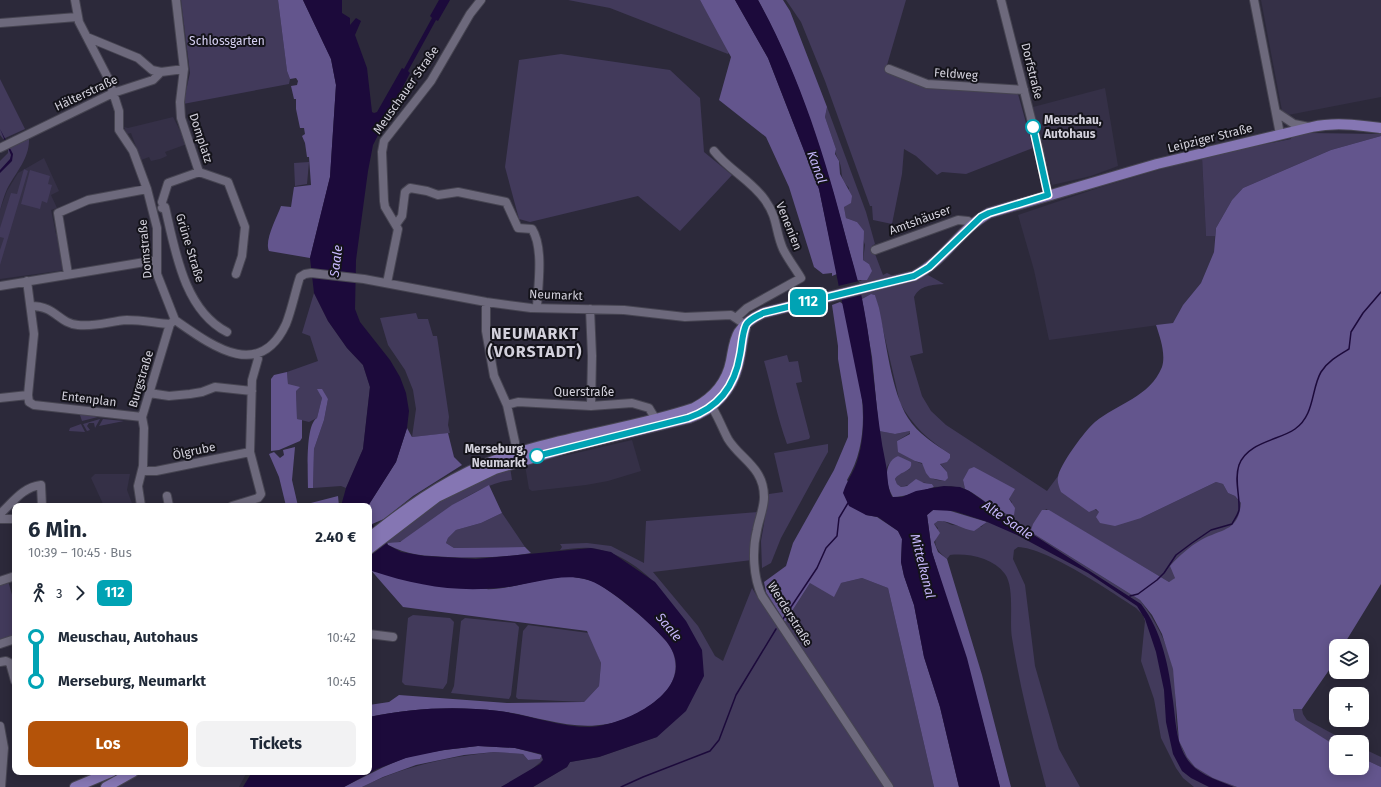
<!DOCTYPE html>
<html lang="de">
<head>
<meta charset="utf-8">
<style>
	:root { --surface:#fff; --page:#f2f2f3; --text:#1f2937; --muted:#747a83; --accent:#b45309 }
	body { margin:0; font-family:"Fira Sans",sans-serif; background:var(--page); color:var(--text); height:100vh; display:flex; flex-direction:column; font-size:15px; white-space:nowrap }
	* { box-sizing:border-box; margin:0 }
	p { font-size:13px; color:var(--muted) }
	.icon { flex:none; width:22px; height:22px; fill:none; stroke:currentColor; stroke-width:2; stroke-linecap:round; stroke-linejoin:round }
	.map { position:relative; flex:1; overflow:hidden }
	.details { position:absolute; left:12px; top:503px; width:360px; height:272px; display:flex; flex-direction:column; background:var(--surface); border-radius:8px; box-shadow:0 2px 10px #0003 }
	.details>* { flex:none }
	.badge { padding:0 8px; border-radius:6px; font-size:14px; line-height:26px }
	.controls { position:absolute; left:1329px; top:639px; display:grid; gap:8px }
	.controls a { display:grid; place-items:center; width:40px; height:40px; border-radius:8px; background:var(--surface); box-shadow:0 2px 10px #0003; font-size:20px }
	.map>.badge { position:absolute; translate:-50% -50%; box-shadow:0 0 0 2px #fff }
	.legs { display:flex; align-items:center; gap:6px; height:44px; padding:0 16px; font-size:13px }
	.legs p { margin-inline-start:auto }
	.summary { display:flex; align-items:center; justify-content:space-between; height:68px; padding:0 16px }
	h1 { font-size:22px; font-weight:700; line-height:30px }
	.primary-button { display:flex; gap:8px; margin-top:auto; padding:8px 16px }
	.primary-button a { flex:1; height:46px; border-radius:8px; background:var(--accent); color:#fff; font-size:16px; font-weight:700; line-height:46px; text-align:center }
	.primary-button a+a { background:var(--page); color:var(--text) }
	ul { padding:0 16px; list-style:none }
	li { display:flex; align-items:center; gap:14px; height:44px; font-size:15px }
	li i { display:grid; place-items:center; width:6px; height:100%; margin:0 5px; background:currentColor }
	li i::after { content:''; width:10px; height:10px; margin:-5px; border:3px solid; border-radius:50%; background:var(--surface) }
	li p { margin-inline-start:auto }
	li:first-child i { background:linear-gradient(#0000 50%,currentColor 0) }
	li:last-child i { background:linear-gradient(currentColor 50%,#0000 0) }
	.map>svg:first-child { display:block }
	.built { fill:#353047 }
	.green { fill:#423a5b }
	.forest { fill:#63558d }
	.water { fill:#1c0a3b }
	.pier { fill:#2c293a }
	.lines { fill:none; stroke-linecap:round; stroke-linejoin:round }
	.stream { stroke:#1c0a3b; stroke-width:1.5 }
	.minor-casing { stroke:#464451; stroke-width:10 }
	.major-casing { stroke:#464451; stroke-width:12 }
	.minor { stroke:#6d697c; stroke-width:8 }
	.major { stroke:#8576b3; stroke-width:10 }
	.line-1-casing { stroke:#fff; stroke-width:9 }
	.line-1 { stroke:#00a3b4; stroke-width:6 }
	.stop-1-dot { fill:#fff; stroke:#00a3b4; stroke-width:2 }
	.labels { text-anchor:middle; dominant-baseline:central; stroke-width:4; stroke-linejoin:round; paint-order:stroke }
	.park-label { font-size:12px; fill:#d6d0f2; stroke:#14131a }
	.street-label { font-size:12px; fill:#d3d1dc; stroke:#14131a }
	.stop-label { font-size:12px; font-weight:bold; fill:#d3d1dc; stroke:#14131a; text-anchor:start }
	.water-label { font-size:13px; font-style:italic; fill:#c6b7fb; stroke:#14131a }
	.district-label { font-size:16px; font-weight:bold; letter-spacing:1px; fill:#d3d1dc; stroke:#14131a }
</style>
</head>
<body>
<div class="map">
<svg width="1381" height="787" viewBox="0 0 1381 787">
	<rect width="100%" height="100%" fill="#2c293a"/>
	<path class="built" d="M1261 0H1381V97L1283 116Z
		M1105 88 1118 166 1091 176 1052 185 1033 107Z
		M173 117 187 144 165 152 167 156 160 159 151 161 149 157 141 160 131 133 127 134 124 127 128 128Z
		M1202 157 1206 236H1215L1214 252 1201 283 1183 305 1173 323 1049 340 1034 270 1018 215 1101 187Z
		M44 158 59 191 51 195 57 208 51 210 56 234H60L65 270 0 279V210L7 191 18 173Z
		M632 440 641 471 608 481 586 485 532 491 529 489 525 465Z
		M95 474H130L127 490 133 506H104L91 478Z
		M137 772H247L239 787H111Z"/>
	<path class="green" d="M181 0H278L287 71 290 79 289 84 183 104 190 73Z
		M568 0H700L730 51 728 54 610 8Z
		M786 0H906L885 72H891L924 86 1018 94 1033 148 966 174 942 172 937 175 916 156 904 149 902 174 892 224 873 220 872 206H870L825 81 801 22Z
		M561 54 670 70 700 98 704 152 732 175 680 231 638 196 530 222 519 219 505 167 519 60Z
		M0 79 25 129 3 139 0 135Z
		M827 107 866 212 875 244 872 246 883 275 887 273 893 276 896 286 912 282 928 275 944 284C932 285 920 285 914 297L923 353 910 356 922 396 931 411 946 425 1047 491 1058 476 1059 486 1099 512 1141 518 1216 482 1223 484 1228 493 1235 496 1241 503 1240 514 1234 524 1228 530 1216 534 1173 580 1169 582 1046 509 1034 534 1140 600C1156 621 1167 643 1173 668 1179 694 1170 737 1188 757 1200 772 1219 780 1237 787H1194L1183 778 1176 768 1161 738 1154 699 1141 661 1145 621 1143 615 1136 608C1110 591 1047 548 1018 547L1014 550 1013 559 1025 585 1035 666 1059 749 1080 787H1046C1033 738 1020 688 1012 638 1009 621 1015 588 1005 574 993 558 969 553 950 555L947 559C934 548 933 544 938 528L934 524 938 521H943L952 525 981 527 999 511 1008 515 1012 502 1009 499 963 480 965 489 951 486 934 487 932 484 920 482 901 487 897 484 895 479 898 475 910 469 902 459 898 456 888 465 886 469 879 431 895 434 910 431V433L897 441 915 461 925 465C927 478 933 480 945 481L947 472 940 463 950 454C928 440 913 426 900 403L875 295 871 294 862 299 857 280 861 281 869 264 863 260 865 245 857 222 846 218 844 207 849 188C838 176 844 173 839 161 837 156 835 155 836 149L825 117Z
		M1309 133 1381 134V136L1331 150 1243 188 1232 200 1216 228 1215 236H1206L1202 157 1291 139V137Z
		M29 138C30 158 16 172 7 189 4 196 2 203 0 210V161L8 153V148Z
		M309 162 307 184 295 186 294 163Z
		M24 169 28 171 0 265V250L4 238 0 237V228L11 193 17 194Z
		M30 170 50 176 48 184 52 185 47 203 42 201 40 209 21 204Z
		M314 293 328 321 347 348 363 365 370 387 363 449 346 488 341 486 313 488 314 449 324 420 328 399 318 389 322 398 317 418 309 422 297 419 296 391 288 384 287 372 318 361 310 336 302 333Z
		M416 313 418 319H428L433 336H437L449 417 448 425 450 433 412 437 416 409 413 390 405 370 388 345 380 318Z
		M787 355 789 362 798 361 802 382 796 383 810 437 809 439 787 444C777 417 772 389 764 361Z
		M79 412 102 416 82 421Z
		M100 419 95 428 94 423H89L87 426 90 430 87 431 83 424Z
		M103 419 124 421 99 426Z
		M81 424 85 432 69 431 70 428Z
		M828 444V452L824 459 781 538 771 563 762 568 761 541 769 494 783 492 774 453Z
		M510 467 512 480C491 482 471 494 453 505 437 515 407 546 389 543L388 545 385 543 433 503Z
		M758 512 752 560 653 572 698 626 715 656 723 661 752 588 757 596 766 592 785 622 810 583H841L862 578 888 588 934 787H533L567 767 570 762 599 757 657 737 663 593C647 571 618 551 591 548 581 547 570 549 560 550L562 547 560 544 587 543 611 546 644 563 646 521Z
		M502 513 525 547 454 548 446 543 448 538 456 530 481 523Z
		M8 581 15 605V635L0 640V584Z
		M413 615 450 618 454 622 447 683 443 689 405 685 402 682 408 618Z
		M465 618 515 623 519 627 511 695 509 699 451 693 454 686 461 621Z
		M528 625 589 633 601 663 599 686 584 702 518 699 516 697 523 631Z
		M1293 708 1302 709 1303 714 1307 720 1348 742H1336V746L1333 745 1295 720Z
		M1362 748 1381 757V767L1362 758Z
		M494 752 523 754 528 760 540 759 542 755 543 760 526 774 501 787H362C404 766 448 757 494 752Z"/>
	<path class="forest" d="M278 0H303L331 59 336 85 330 177 310 258 269 251C264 241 277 217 281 206L291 207 294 187 311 185 309 157H307L305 143 302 136 305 134 304 128H300L296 109V99H294L291 86 297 85 298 81 296 78 290 79 287 71Z
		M700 0H735L768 58 819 189 837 274 832 276V273L823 274 814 267 789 187 766 137 719 100 731 57Z
		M758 0H783L790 11 827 107 825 117 836 149 835 154 839 161 840 174 852 196 851 203 844 207 846 218 857 222 864 231 863 260 869 264 872 271 867 280H857C832 184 806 88 758 0Z
		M1381 136V584L1343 646H1336V659L1334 663 1302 709H1293L1295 720 1336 746V768H1362V758L1381 767V787H1237L1213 778 1195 767 1187 757 1179 741 1173 669 1162 634 1152 615 1140 600 1034 534 1031 530 1033 524 1042 510H1049L1169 582 1175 578 1170 566C1179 556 1189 547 1201 540 1223 528 1238 532 1241 503L1235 496 1228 493 1223 484 1216 482 1141 518 1115 526 1100 523 1096 517 1099 512 1096 509 1089 512 1061 492C1059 487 1057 482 1058 477 1059 466 1086 429 1095 422 1117 404 1150 397 1162 367 1166 354 1160 337 1156 325L1173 323 1183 305 1201 283 1214 252 1216 228 1232 200 1243 188 1331 150Z
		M871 294 875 295 879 308C886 340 891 391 908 418 918 434 935 444 950 454V458L947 462 940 464 947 472 948 478 945 481 930 478 926 473 922 463 915 461 898 452 897 441 910 434V431L895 434 879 431 872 357 862 299Z
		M840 302 843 304C855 361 879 426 847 480L866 515 877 517 898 531 902 539 901 562 904 576 914 605 924 657 940 707 959 787H934L888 588 862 578 841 583 834 597 810 583 785 622 766 592 764 582 786 566 793 543 834 470 848 437V418L838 359V346L832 305Z
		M287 372 288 384 300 387 296 391 297 419 302 420V438L300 441 279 450 271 451V379L274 375Z
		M317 389H322L328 399 324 420 314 449 313 488H308C308 473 305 425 317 418L322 398Z
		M407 428 412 437 448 433 454 457 462 465 413 496 384 519 372 524 368 506 396 462Z
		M295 447 292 480 298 506H286L279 477 269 454 274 452 280 458 284 455 283 450Z
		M898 456 911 462C913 472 900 471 895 479L897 484 901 487 907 486 916 479 924 483 932 484 934 487C922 491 904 497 893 497 886 485 882 463 898 456Z
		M974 467 1015 489 1009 499 1015 508 1014 515C998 516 980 495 965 489L963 480 969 469Z
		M489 485 502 513 481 523 456 530 448 538 446 543 454 548 525 547 531 553C501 558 478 558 448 557 426 556 407 555 388 545V543L400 542 452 505Z
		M338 496 339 506H307V504Z
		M944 509 987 522 974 531C962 529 949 520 938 521L934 524 940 533 934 542 938 552 947 559 982 675 1011 787H1000L975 692 932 552 927 515 933 510Z
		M369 560 372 563V571C397 575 422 579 446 583 459 585 471 588 484 589 514 591 551 572 579 578 584 579 590 580 595 582 613 592 664 632 672 650 678 665 676 679 666 691 651 708 629 720 607 724 569 731 535 715 499 711 455 706 412 708 369 717V705L389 702 399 695 507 703 584 702 599 686 601 663 587 631 403 607 369 568Z
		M478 746 515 748 542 755 540 759 528 760 523 754 494 752 464 755 416 765 383 777 362 787H344C364 777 384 766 405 758 429 751 454 749 478 746Z"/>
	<path class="water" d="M303 0H342V13L350 18V25L356 18 361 21 355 35 367 68 372 112 374 113 377 112 402 68 404 69 432 18 430 16 439 0H450L438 21 436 20 408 71 410 73 373 145 368 171 356 260 355 309 360 322 390 360 400 377 406 393 409 411 407 428 396 462 368 506H341L346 488 363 449 370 387 363 365 347 348 328 321 314 293 310 258 330 177 336 85 331 59Z
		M735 0H758C799 74 825 156 846 238 852 261 860 285 864 309 874 360 875 413 886 465 888 476 887 487 892 497H902L916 491 944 486 960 487 969 491 1012 521 1141 604C1162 631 1169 667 1173 701 1176 723 1176 747 1191 764 1202 776 1220 781 1234 787H1209L1191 778 1182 771 1173 754 1166 722 1164 690 1156 652 1145 619 1137 606 1088 573 1017 535 985 521 954 511 933 510 927 515 932 552 967 658 1000 787H959L940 707 924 657 914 605 904 576 901 562 902 539 898 531 878 517 866 515 849 506 843 493C846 483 851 476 855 467 863 448 864 425 863 405L819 189 768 58Z
		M0 129 13 154 12 161 0 173V170L10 159 11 155Z
		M369 517 372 524 388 545 401 552 424 556 476 559 591 548 611 552 655 582 686 621 702 650 704 676 686 711 657 737 599 757 570 762 567 767 533 787H501L540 764 543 760 541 754 515 748 478 746 444 750 406 758 377 769 344 787H243L252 772H369V717C412 708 455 706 499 711 529 715 559 727 590 727 628 725 703 687 666 641 650 622 608 585 585 579 560 573 532 584 507 587 458 593 418 586 372 571V563L369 560Z"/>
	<path class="pier" d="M859 281 863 294 840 299 838 286Z"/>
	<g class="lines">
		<path class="stream" d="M1130 596 1138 594 1157 580 1164 573 1176 555 1192 543 1211 530 1232 524C1234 520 1238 515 1239 510 1240 495 1234 480 1239 465 1247 442 1280 440 1295 429 1315 415 1311 389 1321 372 1328 361 1339 355 1349 349L1351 332 1363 313 1381 292
			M783 619 817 568 826 548 837 536 839 518 848 503
			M621 787 643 777 710 751 719 740 736 695 776 629"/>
		<g class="minor-casing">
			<path id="minor" d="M75 0 79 22 109 80 119 111V130L133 151 147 189 157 228V274L175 320
				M176 0 184 69 180 102 181 118 199 172 228 182 245 227 242 256 236 274
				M1001 0 1039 150 1048 195
				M1254 0 1280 134
				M0 23 77 17
				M87 37 138 58 152 70 161 72
				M889 69 927 84 1024 90
				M1276 112 1294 124 1309 127
				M0 148 113 93 153 80 161 72 184 69
				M714 151C729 170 751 180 765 200 778 218 775 231 783 249 788 259 795 268 801 278L747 308 737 317
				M162 202 168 183 199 172
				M162 208 165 207C175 250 184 310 227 332
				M397 223 402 216 405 192 410 188 427 191 438 195 458 192 506 202 518 228 532 229C544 248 538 286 537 307
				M875 250 958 220 968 221 972 224
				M68 274 58 213 88 200 147 189
				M27 281 34 334 28 395 29 402 34 405 142 417
				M387 283 398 229 385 207 384 201 382 152 384 141 431 81 470 14 481 0
				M0 286 157 260
				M486 302V331L494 376 507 405 515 442
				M31 306C56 306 58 323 78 325 95 327 111 321 127 320 142 320 156 323 170 324
				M590 309 592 356 591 406
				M175 320C211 345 259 382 286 324 292 309 295 292 300 277L305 274 311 273 364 279 486 302 531 308 624 310 685 317 731 315 746 325
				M149 393 169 396 190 394 202 392 215 387 252 391
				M0 398 28 395
				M708 401C717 413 721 426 728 439 740 459 764 467 764 497 764 508 759 519 757 530 752 550 753 577 762 596L889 787
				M507 405 518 402 591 406 632 403 649 408 655 418
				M142 471H156L250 452
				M167 496 169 506
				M141 506 138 486 143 466 144 428 142 417 170 324 175 320
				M232 506 258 498 261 494 250 452 252 380 258 359 257 354
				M0 514C13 502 23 487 41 485L42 506
				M0 519H15
				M0 581 15 576
				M369 634 393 637
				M0 644 15 639
				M0 662 6 661 10 663 15 681
				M0 726 4 748 1 787"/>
		</g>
		<g class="major-casing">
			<path id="major" d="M369 538C405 509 441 483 483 465 551 437 626 431 694 408 713 398 727 382 731 361 733 351 734 340 739 332 745 323 754 317 763 313L914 276C944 261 960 229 989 213L1157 164 1312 127C1335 122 1357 125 1381 128
				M369 549 437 497 495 469 570 447 689 418C713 410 732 391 738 365 741 353 742 340 745 328
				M75 787 111 772
				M106 787 133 772"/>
		</g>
		<use href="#minor" class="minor"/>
		<use href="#major" class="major"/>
	</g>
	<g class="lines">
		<g class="line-1-casing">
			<path id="line-1" d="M537 456 688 418C718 408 735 386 740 355 742 346 742 334 746 325 749 319 758 316 763 313L914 276 929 267 981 217 989 213 1048 195 1033 127"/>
		</g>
		<use href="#line-1" class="line-1"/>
	</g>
	<g class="stop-1-dot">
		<circle cx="1033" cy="127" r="7"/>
		<circle cx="537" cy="456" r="7"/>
	</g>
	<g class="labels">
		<g class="park-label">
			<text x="227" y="41">Schlossgarten</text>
		</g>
		<g class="street-label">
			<text transform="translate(1032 71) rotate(76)">Dorfstraße</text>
			<text transform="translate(956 74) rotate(4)">Feldweg</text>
			<text transform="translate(406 90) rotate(-55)">Meuschauer Straße</text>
			<text transform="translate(86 93) rotate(-25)">Hälterstraße</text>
			<text transform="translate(201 138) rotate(72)">Domplatz</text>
			<text transform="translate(1210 138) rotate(-14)">Leipziger Straße</text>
			<text transform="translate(920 220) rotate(-20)">Amtshäuser</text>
			<text transform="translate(789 226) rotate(68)">Venenien</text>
			<text transform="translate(190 248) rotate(73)">Grüne Straße</text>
			<text transform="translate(145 249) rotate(-95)">Domstraße</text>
			<text transform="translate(556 295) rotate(2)">Neumarkt</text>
			<text transform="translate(141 379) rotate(-73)">Burgstraße</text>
			<text x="584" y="392">Querstraße</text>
			<text transform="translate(89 399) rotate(7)">Entenplan</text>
			<text transform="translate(194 451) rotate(-12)">Ölgrube</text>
			<text transform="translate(790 614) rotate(58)">Werderstraße</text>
		</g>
		<g class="stop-label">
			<text x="1044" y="120">Meuschau,<tspan x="1044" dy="14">Autohaus</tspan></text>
			<text x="526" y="449" text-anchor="end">Merseburg,<tspan x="526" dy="14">Neumarkt</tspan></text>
		</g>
		<g class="water-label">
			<text transform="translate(817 167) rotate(70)">Kanal</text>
			<text transform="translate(336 261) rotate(-83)">Saale</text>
			<text transform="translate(1008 520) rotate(34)">Alte Saale</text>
			<text transform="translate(923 566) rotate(76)">Mittelkanal</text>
			<text transform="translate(669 627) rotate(50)">Saale</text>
		</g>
		<g class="district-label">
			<text x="535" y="333">NEUMARKT<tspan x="535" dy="18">(VORSTADT)</tspan></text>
		</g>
	</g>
</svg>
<div class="controls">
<a><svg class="icon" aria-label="layers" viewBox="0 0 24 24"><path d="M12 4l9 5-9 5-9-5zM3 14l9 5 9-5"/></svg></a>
<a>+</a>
<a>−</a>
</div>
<b class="badge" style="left:808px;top:302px;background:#00a3b4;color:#fff">112</b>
<section class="details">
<div class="summary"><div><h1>6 Min.</h1><p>10:39 – 10:45 · Bus</p></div><b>2.40 €</b></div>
<div class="legs"><svg class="icon" aria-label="walk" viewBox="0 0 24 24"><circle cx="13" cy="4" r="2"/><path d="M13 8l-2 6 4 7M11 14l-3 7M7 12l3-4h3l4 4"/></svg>3<svg class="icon" aria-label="forward" viewBox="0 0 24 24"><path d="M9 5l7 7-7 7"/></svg><b class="badge" style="background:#00a3b4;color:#fff">112</b></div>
<ul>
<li><i style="color:#00a3b4"></i><b>Meuschau, Autohaus</b><p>10:42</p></li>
<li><i style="color:#00a3b4"></i><b>Merseburg, Neumarkt</b><p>10:45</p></li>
</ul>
<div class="primary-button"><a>Los</a><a>Tickets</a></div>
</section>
</div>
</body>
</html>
